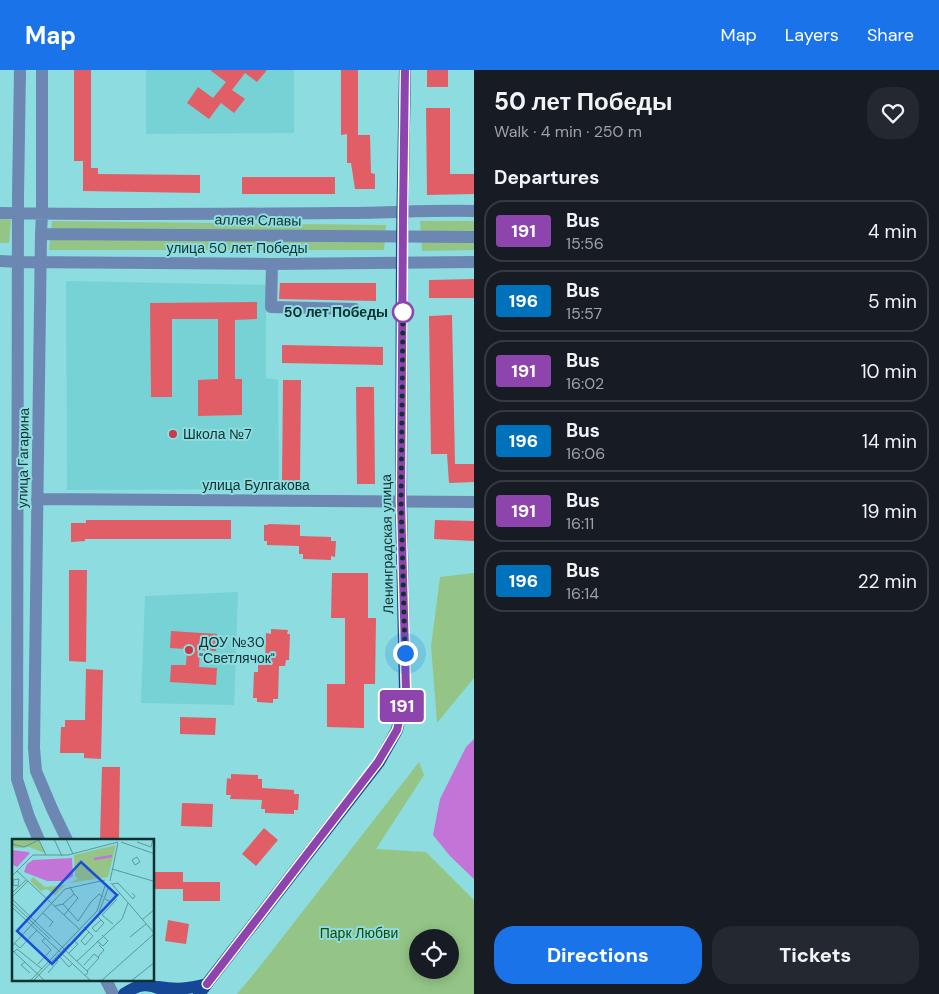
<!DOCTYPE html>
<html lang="en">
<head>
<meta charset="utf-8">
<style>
	:root { --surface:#171b24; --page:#242831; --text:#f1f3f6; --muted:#9ea1a6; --line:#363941; --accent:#1a73e8 }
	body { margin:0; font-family:"DM Sans",sans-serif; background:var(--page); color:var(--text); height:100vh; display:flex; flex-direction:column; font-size:19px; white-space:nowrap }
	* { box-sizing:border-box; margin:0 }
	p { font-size:16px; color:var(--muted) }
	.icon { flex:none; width:28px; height:28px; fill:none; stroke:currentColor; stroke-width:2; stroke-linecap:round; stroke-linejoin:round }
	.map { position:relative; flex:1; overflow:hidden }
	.sheet { display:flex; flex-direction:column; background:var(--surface); width:465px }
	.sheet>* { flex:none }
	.badge { padding:0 10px; border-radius:4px; font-size:18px; line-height:32px }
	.controls { position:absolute; left:409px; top:859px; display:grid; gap:10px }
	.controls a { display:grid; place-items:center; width:50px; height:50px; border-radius:50%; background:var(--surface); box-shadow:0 2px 12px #0003; font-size:25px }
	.you { position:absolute; width:25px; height:25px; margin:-12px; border:4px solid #fff; border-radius:50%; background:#1a73e8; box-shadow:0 0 0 8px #1a73e833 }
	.map>.badge { position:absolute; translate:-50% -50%; box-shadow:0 0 0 2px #fff }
	h2 { padding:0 20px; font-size:19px; line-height:45px }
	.round { display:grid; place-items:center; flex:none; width:52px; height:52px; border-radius:20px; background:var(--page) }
	.headline { display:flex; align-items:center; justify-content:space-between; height:85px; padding:0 20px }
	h1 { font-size:24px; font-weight:800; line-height:38px }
	.action { display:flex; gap:10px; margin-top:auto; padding:10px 20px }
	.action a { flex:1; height:58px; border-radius:20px; background:var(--accent); color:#fff; font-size:20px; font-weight:800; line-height:58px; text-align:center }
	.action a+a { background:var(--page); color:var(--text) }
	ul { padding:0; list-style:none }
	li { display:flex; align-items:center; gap:15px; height:62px; margin:0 10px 8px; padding:0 10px; border:2px solid var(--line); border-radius:20px }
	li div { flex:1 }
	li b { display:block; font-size:19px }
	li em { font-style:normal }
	li .badge { min-width:55px; font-weight:700; text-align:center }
	header { display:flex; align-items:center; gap:30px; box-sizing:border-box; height:70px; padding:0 25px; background:var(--accent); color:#fff }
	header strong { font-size:24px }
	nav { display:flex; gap:28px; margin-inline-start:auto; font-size:18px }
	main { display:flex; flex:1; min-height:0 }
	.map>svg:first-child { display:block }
	.built { fill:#77d2d6 }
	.green { fill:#94c586; fill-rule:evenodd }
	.water { fill:#c274d7 }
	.building { fill:#e15e67 }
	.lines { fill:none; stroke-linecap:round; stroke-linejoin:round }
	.minor { stroke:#6b87b2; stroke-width:12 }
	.major { stroke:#144896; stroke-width:12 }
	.line-casing { stroke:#fff; stroke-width:11 }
	.line { stroke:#8e44ad; stroke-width:8 }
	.walk { stroke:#0f3132; stroke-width:5; stroke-dasharray:0 9 }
	.stop-dot { fill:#fff; stroke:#8e44ad; stroke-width:2.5 }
	.poi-dot { fill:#c9394a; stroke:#8ddcdf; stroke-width:2 }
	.labels { text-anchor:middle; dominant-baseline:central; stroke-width:4; stroke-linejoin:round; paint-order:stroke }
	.street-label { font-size:14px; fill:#0f3132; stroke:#8ddcdf }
	.stop-label { font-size:14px; font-weight:bold; fill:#0f3132; stroke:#8ddcdf; text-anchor:end }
	.poi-label { font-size:14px; fill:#0f3132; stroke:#8ddcdf; text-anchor:start }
	.park-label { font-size:14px; fill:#154a00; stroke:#8ddcdf }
	.inset-river { fill:none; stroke:#c274d7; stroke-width:2.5 }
	.inset-road { fill:none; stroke:#5b989a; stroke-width:1 }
	.view { fill:#1d4ed8; fill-opacity:0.15; stroke:#1d4ed8; stroke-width:2.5 }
	.inset-edge { fill:none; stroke:#0f3132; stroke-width:2.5 }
</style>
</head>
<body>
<header>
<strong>Map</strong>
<nav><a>Map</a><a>Layers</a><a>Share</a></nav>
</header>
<main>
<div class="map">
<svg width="474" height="924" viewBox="0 0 474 924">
	<rect width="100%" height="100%" fill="#8ddcdf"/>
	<path class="built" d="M146 0H294V63L146 64Z
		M66 211 266 215V308L278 310 279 419 67 420Z
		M238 522 234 635 141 633 145 526Z"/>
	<path class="green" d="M0 149 11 150 9 173H0Z
		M52 151 386 155 384 180H49Z
		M420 151H474V180L422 181Z
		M474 503V608L437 653 431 576 440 507Z
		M419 692 424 705 376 779 426 782 474 830V924H237L257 900ZM418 868H450V900H418Z"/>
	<path class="water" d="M474 669V809L450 786 433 765 440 729 466 677Z"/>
	<path class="building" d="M74 0H91V98H98V104L200 105V123L83 121V91H74Z
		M210 0H267L257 12 245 3 232 20 245 29 234 43 221 33 209 49 187 33 198 17 213 28 226 12Z
		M341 0H358V65H370L371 103 375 104V119H355L351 93H347V64L341 65Z
		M427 0H448V17H427Z
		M426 38H450V104H474V124L427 125Z
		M242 107H335V124H242Z
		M474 209V228H429V210Z
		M280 213H376V231L279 229Z
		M257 232V249L235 250V309H242V345L198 346V310L218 309V249H172V327H151L150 233Z
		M452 245 455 394H474V412L449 413 447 384H431L429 246Z
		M282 275 383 277V295L282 293Z
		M283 310H301L300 413H282Z
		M356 317H374L375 414H357Z
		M86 450H231V469H85V471L71 472V453H86Z
		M435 450 474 451V471L434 469Z
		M268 454 300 455V466L331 467V471H336L335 487 331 486V490L303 489V484H299V476L267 475V471H264V455H268Z
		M69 500H87L86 592 69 591Z
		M332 503H368V548H376L375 614H364V658L327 657V614H345V548H331Z
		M271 559 288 560 287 564H290L289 590H286L285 596H279L278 629H273V633L257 632V628H253L254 602H258V595H265L266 563 271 564Z
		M171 561 217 564 216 581 200 580 199 597 217 598 216 615 170 612 171 595H186L187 579 170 578Z
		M86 599 103 600 101 689 84 688V683H60L61 657H65V650H85Z
		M180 647 216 648 215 665 180 664Z
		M102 697H120L119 770H100Z
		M231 704 258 705V709H262V718L294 720V724H299L298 740H294V744L265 743V739H261L262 730 230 729 231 725H226L227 708 231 709Z
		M182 733 213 734 212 757 181 756Z
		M264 758 278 770 256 796 242 784Z
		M154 802H183V812H220V831H183V819H154Z
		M168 850 189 854 186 874 165 871Z"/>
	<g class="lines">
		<path class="minor" d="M20 0 18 126 17 709 29 747 39 770
			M42 0V143L41 164 34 678 36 701 53 741 67 770
			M0 143C112 145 225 144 338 143 383 143 429 140 474 141
			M41 164 474 167
			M0 191 19 192 272 194 474 192
			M272 194 271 237 355 239
			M37 429 474 432
			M106 910 113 924"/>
		<path class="major" d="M158 917C178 920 187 919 207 914
			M124 924C138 914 149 912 164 921
			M199 924 379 692 397 660 405 621 401 431 402 167 405 0"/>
	</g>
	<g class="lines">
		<g class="line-casing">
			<path id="line" d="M207 914 378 692 397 660 406 621 401 431 403 142 405 0"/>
		</g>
		<use href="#line" class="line"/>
		<path class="walk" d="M403 242V239L401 431 405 583"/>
	</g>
	<circle class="stop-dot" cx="403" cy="242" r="10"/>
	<g class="poi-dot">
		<circle cx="173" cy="364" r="5"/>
		<circle cx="189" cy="580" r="5"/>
	</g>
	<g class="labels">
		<g class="street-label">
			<text transform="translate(258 150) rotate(1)">аллея Славы</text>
			<text x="237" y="178">улица 50 лет Победы</text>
			<text transform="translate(23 388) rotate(-89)">улица Гагарина</text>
			<text x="256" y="415">улица Булгакова</text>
			<text transform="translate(387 474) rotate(-91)">Ленинградская улица</text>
		</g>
		<g class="stop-label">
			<text x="388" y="242">50 лет Победы</text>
		</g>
		<g class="poi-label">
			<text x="183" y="364">Школа №7</text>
			<text x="199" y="572">ДОУ №30<tspan x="199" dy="16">"Светлячок"</tspan></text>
		</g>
		<g class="park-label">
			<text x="359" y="863">Парк Любви</text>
		</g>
	</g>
	<g transform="translate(12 769)">
		<rect width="142" height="142" fill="#8ddcdf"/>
		<path d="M0 0H26L33 14 17 8 4 9 0 7ZM104 6 96 38 57 44 66 40 63 37 62 16ZM21 38 33 48 53 46 43 56 35 50 29 52 18 42Z" fill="#94c586"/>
		<path d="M0 11 16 13 18 14 5 28 0 25ZM60 19 61 37 53 42H35L12 33 15 25 21 21Z" fill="#c274d7"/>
		<path class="inset-river" d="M82 20 100 17"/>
		<path class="inset-road" d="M42 0 50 17M54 0 61 15M27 1 34 16M109 3 143 15M125 3 139 8 141 0M0 5 12 8 27 1M125 18 128 23 123 26 120 21ZM100 30 141 42M5 32 67 90M0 37 21 16H56L106 3M98 42 106 4M99 44 143 95M100 45 106 44 121 60 123 57 120 54M6 46 7 40 1 41V46L7 47M0 54 14 41M0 58 16 42M0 60 76 133 73 137M93 60 99 63 108 54M0 64 38 100M51 65 66 82 79 63 87 55 91 58M43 67 51 65 62 55 58 48M0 68 79 142M87 73 97 47M31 74 41 83 37 88M52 76 66 59 62 55M84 76 92 84 84 93 80 89 89 81M131 80 143 70M101 85 90 76 105 60M72 88 77 93 69 102 73 106 81 97 77 93M118 98 134 85M85 102 91 107 96 102 90 96M2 104 8 109 25 91M0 107 53 50 93 41M0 111 33 142M2 113 5 110 30 130M57 114 66 105 61 101M46 116 57 128 61 124M86 118 92 111 87 106M65 122 110 80 116 64M13 123 9 126 18 134M26 125 39 111 30 102 34 99M72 126 82 115 87 119 75 132M36 134 46 122 43 119M18 142 85 72 93 47M21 142 57 105M89 142 142 95M119 142 143 123"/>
		<path class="view" d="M69 23 105 56 40 125 5 92Z"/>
		<rect width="142" height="142" class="inset-edge"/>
	</g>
</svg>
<div class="controls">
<a><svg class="icon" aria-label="locate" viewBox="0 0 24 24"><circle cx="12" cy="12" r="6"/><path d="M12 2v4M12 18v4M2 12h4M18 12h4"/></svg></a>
</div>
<div class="you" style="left:405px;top:583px"></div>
<b class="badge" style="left:402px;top:636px;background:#8e44ad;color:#fff">191</b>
</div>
<section class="sheet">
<div class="headline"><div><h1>50 лет Победы</h1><p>Walk · 4 min · 250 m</p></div><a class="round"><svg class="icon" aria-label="heart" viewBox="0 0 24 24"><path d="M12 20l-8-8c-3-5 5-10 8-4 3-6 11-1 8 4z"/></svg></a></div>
<h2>Departures</h2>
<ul>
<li><span class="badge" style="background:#8e44ad;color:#fff">191</span><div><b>Bus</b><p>15:56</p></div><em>4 min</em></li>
<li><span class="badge" style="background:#0072bc;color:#fff">196</span><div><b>Bus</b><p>15:57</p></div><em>5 min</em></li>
<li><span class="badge" style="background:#8e44ad;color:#fff">191</span><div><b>Bus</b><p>16:02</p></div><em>10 min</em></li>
<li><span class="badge" style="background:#0072bc;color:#fff">196</span><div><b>Bus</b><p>16:06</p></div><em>14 min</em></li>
<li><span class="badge" style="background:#8e44ad;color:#fff">191</span><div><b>Bus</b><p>16:11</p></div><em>19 min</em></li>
<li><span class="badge" style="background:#0072bc;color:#fff">196</span><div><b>Bus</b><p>16:14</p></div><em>22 min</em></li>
</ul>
<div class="action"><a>Directions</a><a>Tickets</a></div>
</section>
</main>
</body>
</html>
